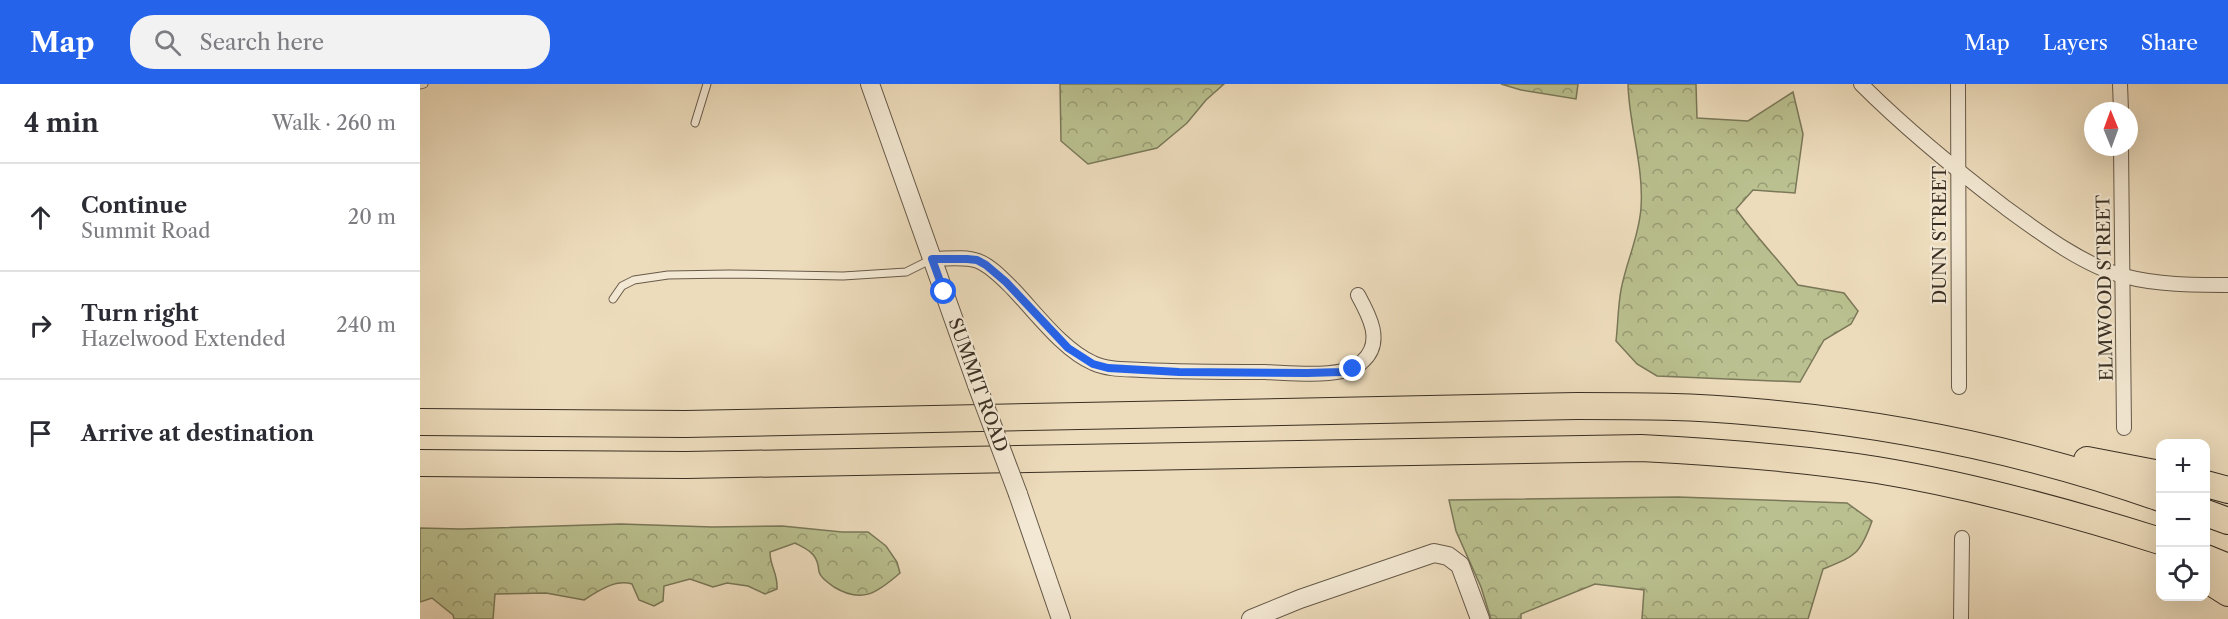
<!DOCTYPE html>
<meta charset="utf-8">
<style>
:root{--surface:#fff;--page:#f2f2f3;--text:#2b2b33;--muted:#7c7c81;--line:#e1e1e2;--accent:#2563eb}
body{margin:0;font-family:"Libre Caslon Text",serif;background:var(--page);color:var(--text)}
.controls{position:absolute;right:18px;bottom:18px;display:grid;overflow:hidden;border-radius:12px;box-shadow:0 6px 24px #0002}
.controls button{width:54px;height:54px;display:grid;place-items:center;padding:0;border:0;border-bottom:2px solid var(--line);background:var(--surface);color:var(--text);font:30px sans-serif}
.compass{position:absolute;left:1664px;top:18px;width:54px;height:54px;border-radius:50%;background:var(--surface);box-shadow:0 6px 24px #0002;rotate:359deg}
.stop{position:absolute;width:18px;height:18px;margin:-14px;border:4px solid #2563eb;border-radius:50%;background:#fff}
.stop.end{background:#2563eb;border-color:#fff;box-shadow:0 2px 6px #0008}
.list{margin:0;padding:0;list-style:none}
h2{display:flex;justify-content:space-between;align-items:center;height:78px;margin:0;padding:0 24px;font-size:26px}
h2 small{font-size:20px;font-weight:400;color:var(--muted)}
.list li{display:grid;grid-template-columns:39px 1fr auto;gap:18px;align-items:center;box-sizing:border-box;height:108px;padding:0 24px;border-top:2px solid var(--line)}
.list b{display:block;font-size:22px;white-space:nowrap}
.list p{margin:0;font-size:20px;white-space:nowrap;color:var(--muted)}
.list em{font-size:20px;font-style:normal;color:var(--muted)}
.icon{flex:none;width:33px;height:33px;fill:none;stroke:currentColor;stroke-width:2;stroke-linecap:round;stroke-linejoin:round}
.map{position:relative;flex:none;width:1808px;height:535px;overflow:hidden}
header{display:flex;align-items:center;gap:36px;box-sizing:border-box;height:84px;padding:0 30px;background:var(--accent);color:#fff}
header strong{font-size:28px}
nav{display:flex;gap:33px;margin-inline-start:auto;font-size:21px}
.search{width:420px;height:54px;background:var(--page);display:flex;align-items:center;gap:15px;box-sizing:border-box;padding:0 21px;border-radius:24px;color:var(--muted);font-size:22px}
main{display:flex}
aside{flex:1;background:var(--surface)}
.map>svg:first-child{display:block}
</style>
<header>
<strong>Map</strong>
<div class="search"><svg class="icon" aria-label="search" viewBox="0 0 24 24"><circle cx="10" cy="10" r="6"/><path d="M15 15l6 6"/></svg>Search here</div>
<nav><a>Map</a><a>Layers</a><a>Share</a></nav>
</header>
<main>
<aside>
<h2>4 min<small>Walk · 260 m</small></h2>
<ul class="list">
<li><svg class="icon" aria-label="ahead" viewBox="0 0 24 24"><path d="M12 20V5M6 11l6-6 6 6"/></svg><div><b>Continue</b><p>Summit Road</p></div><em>20 m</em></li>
<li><svg class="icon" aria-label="right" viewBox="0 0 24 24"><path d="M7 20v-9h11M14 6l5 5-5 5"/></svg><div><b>Turn right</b><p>Hazelwood Extended</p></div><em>240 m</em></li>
<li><svg class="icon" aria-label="arrive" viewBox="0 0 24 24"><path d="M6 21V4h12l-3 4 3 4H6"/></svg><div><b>Arrive at destination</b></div></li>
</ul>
</aside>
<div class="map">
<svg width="1808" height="535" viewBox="0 0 1808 535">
<defs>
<pattern id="forest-crowns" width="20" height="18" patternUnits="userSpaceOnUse" patternTransform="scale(1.5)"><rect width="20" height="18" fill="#bac08f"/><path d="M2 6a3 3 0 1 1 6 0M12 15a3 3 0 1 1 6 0" fill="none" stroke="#989c74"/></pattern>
</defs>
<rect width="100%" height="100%" fill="#eddcbc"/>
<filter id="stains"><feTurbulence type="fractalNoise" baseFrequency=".00333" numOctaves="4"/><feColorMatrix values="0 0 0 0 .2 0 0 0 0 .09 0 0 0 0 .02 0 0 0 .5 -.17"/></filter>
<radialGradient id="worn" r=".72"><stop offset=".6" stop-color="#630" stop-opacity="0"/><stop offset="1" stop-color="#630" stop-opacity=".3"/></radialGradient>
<g fill="url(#forest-crowns)" stroke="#7a7859" stroke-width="1.5">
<polygon points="640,0 804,0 786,16 767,39 737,64 668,80 641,57"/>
<polygon points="1081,0 1158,0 1156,15 1101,6"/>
<path d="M 1208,0 L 1276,0 L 1277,34 L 1328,37 L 1373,8 L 1383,50 L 1375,109 L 1333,106 L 1316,125 C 1335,152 1358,175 1378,201 L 1424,209 L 1438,227 L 1431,240 L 1404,256 L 1380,298 L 1237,292 L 1217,280 L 1196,257 C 1198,240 1198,222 1201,206 C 1206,178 1219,153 1221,124 C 1224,82 1209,42 1208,0 Z"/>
<path d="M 1258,413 L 1427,419 L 1452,437 C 1440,471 1435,472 1403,485 L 1388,535 L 1222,535 L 1224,506 L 1175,500 L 1101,530 L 1101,535 L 1071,535 L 1061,503 L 1036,447 L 1029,416 Z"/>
<path d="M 201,440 L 292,443 L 362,442 L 422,448 L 448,448 L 466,462 L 477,478 L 480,489 C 457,509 442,520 414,503 C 409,499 402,495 400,490 C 398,487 399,484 398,481 C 395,468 386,465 375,459 L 350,468 C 350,483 358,489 357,505 L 345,510 L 328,502 L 307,499 L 293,503 L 270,495 L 244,502 L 243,517 L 234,522 L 219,516 L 212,500 C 195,495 178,507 164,516 L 126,509 L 75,510 L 73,535 L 34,535 L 33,531 L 12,514 L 0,518 L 0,444 L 41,445 Z"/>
</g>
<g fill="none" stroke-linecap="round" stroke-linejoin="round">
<g stroke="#675a49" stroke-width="9">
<g id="service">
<polyline points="0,1 4,0"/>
<polyline points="275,39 287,0"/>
<polyline points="193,215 202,202 214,196 248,191 309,190 423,192 486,188 510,176"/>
</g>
</g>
<g stroke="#675a49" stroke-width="16">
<g id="minor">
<path d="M 1441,0 C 1486,45 1535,85 1586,124 C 1619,148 1664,182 1704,192 C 1737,201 1774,201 1808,201"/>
<polyline points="1538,0 1539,303"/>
<polyline points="1700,0 1701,27"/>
<polyline points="1701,63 1704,344"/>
<path d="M 512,175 C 527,175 544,172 558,177 C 571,182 583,195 593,205 C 616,229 643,266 673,279 C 688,286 706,285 722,286 C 763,288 804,288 845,288 C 870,289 898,292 923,287 C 930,286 938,283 943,277 C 964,258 949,231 938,211"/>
<polyline points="1541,535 1542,454"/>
</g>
</g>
<g stroke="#675a49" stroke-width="20">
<g id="tertiary">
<polyline points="450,0 557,301"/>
<polyline points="598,410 641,535"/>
<polyline points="831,535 880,515 1014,469 1028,472 1040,481 1060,535"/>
</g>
</g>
<g stroke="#3a2f23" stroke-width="28">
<g id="motorway">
<path d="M 0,338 L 265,340 L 1157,322 C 1216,322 1276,322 1335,328 C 1472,340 1610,368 1740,414"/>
<polyline points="1667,376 1740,390"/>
<path d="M 0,379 L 266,381 L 1221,364 C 1300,368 1379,374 1457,386 C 1554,402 1648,428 1740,457"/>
<polyline points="1786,400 1808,406"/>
<polyline points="1786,429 1808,437"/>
<polyline points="1786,474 1808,483"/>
<polyline points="1786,495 1808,509"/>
</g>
</g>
<use href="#service" stroke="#f3e8d3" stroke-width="7"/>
<use href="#minor" stroke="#f3e8d3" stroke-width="14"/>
<use href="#tertiary" stroke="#f3e8d3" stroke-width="18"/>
<use href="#motorway" stroke="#eddcbc" stroke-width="26"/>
<g stroke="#675a49" stroke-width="20" stroke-linecap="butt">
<polyline id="tertiary-bridge" points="557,301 598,410"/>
</g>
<use href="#tertiary-bridge" stroke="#f3e8d3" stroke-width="18"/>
</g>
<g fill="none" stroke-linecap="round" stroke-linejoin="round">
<polyline stroke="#2563eb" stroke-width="8" points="524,208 512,175 547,175 557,176 566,181 586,198 648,264 673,280 688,284 759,288 887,289 921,288 933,285"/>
</g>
<g text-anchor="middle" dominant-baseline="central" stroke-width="4.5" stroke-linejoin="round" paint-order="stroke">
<g font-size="18" fill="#3a2f23" stroke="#f3e8d3">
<text transform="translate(1520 151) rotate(-90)">DUNN STREET</text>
<text transform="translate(1685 204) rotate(-91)">ELMWOOD STREET</text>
<text transform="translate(558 301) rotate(70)">SUMMIT ROAD</text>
</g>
</g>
<rect width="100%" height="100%" filter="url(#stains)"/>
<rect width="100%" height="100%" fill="url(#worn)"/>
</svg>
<div class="controls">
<button>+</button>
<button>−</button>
<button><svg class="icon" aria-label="locate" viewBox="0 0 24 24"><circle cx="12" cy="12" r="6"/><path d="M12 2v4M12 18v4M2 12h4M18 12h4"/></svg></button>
</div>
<svg class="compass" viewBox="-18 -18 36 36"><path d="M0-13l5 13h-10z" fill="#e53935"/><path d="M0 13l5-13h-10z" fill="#7c7c81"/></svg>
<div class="stop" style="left:524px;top:208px"></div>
<div class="stop end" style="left:933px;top:285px"></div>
</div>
</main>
